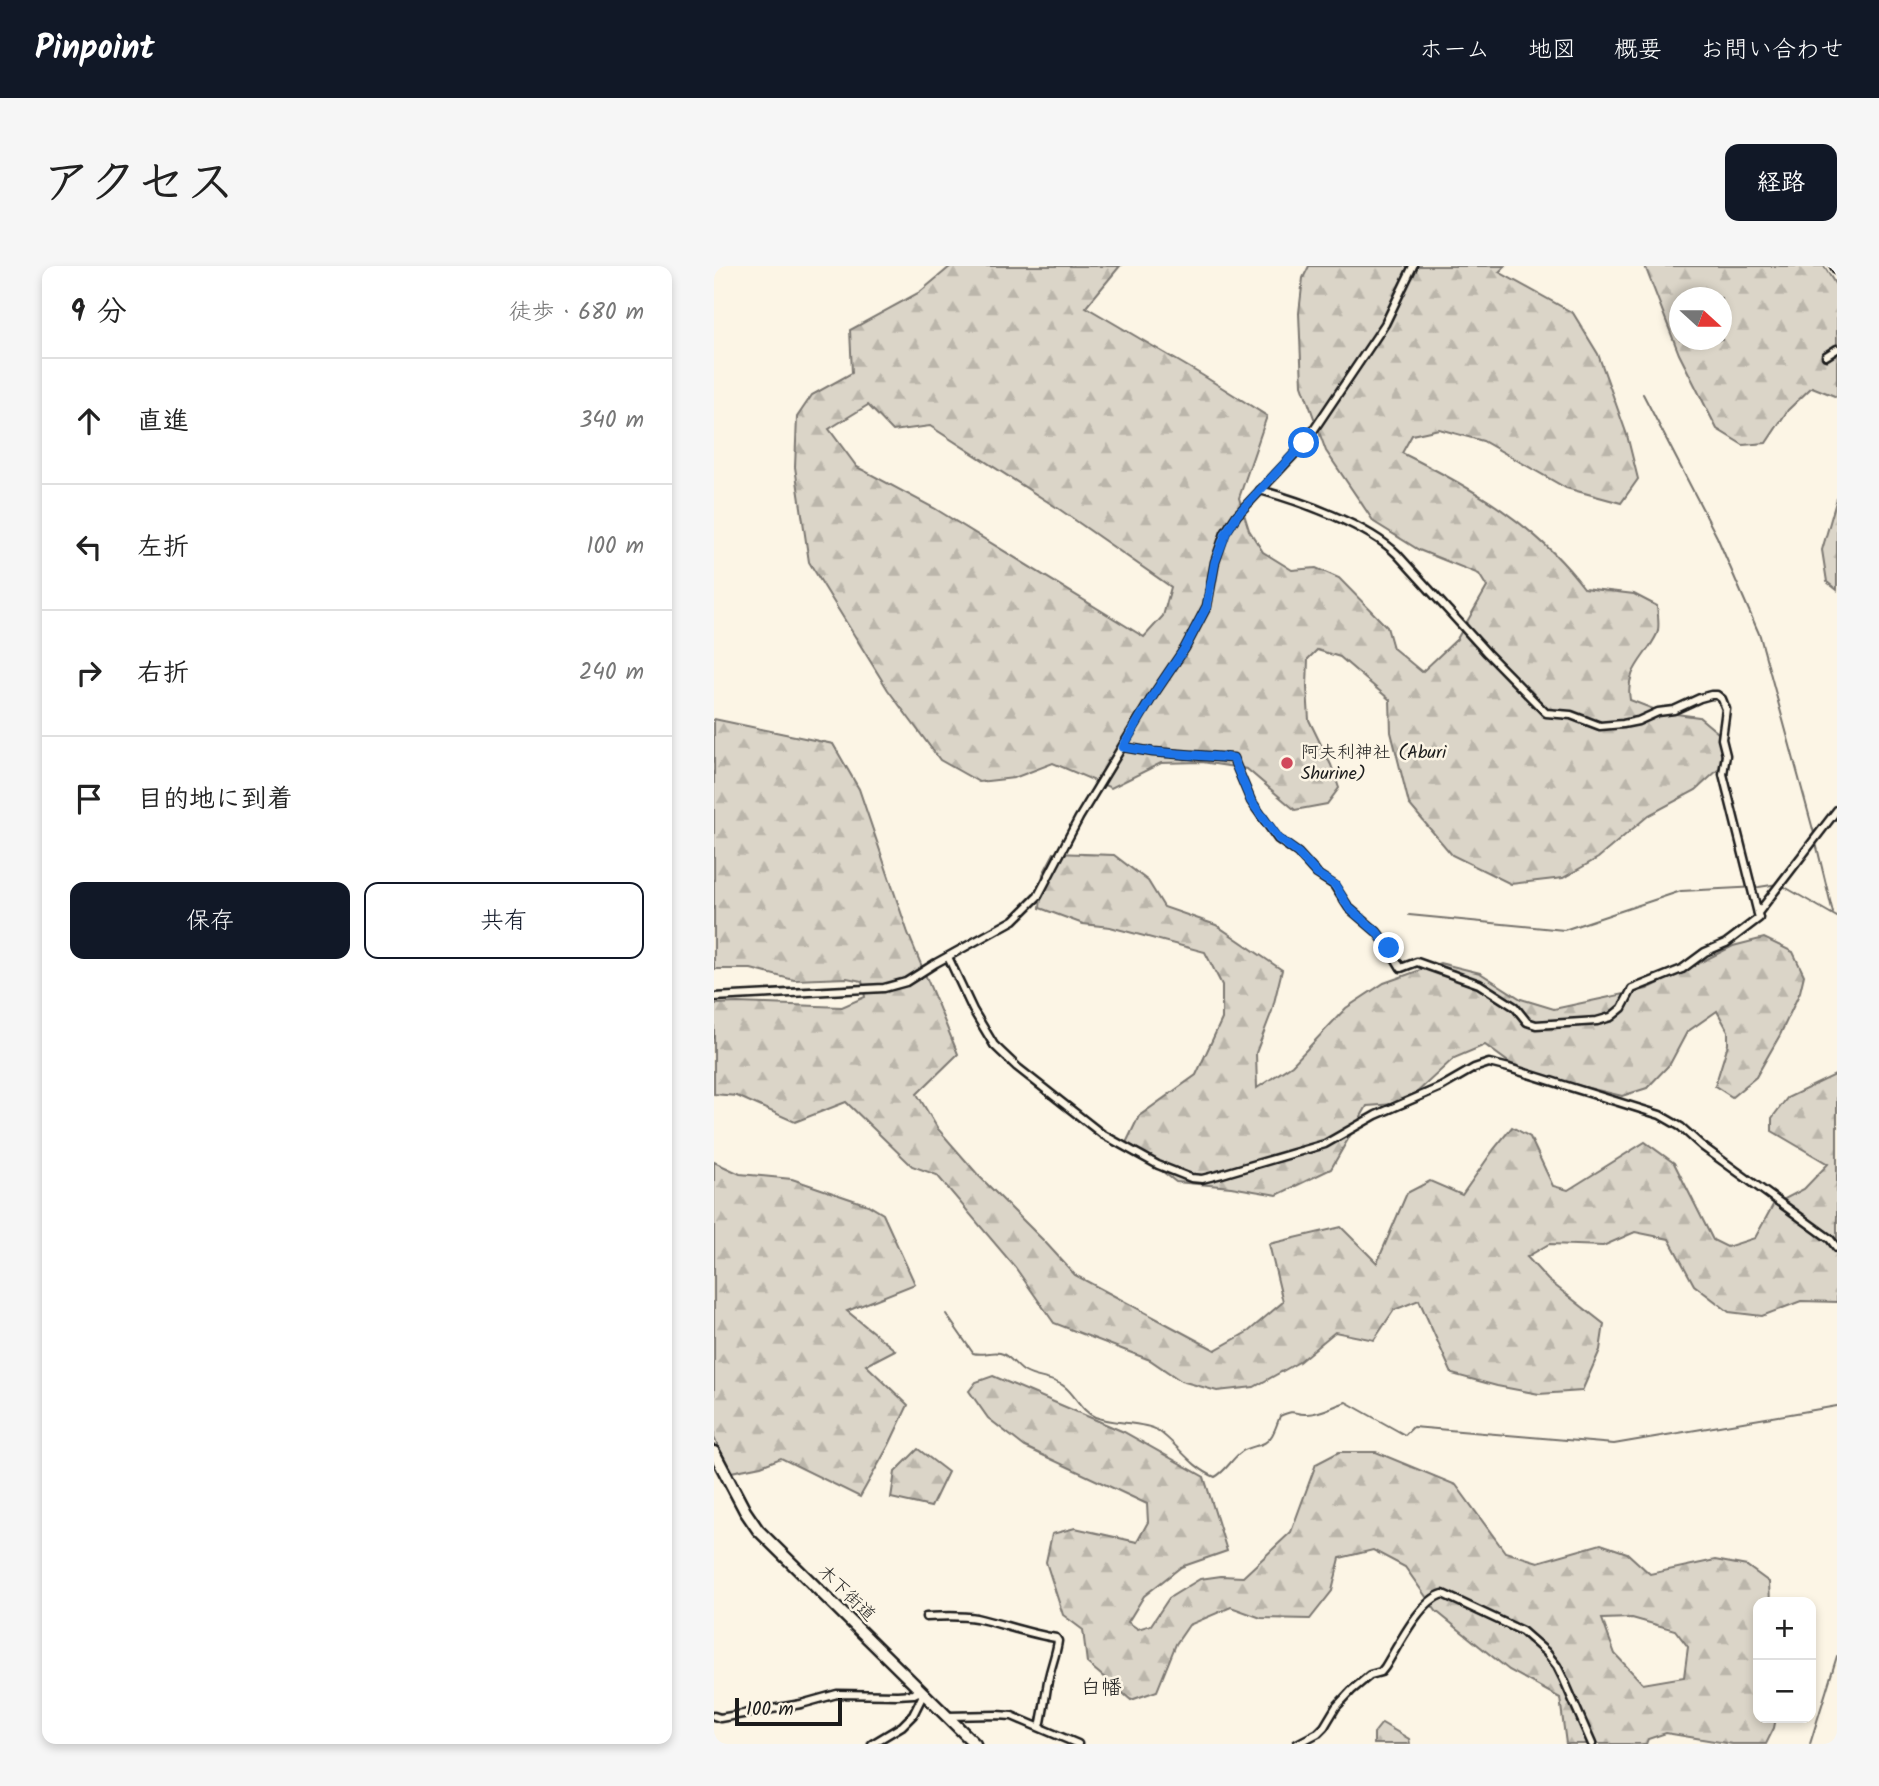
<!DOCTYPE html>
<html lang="ja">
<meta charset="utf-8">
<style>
:root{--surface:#fff;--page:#f6f6f6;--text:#222;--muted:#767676;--line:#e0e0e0;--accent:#111827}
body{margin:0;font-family:Kalam,"Klee One",sans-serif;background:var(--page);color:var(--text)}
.controls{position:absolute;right:21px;bottom:21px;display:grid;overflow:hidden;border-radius:14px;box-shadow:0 4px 10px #0003}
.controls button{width:63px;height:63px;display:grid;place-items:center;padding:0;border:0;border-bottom:2px solid var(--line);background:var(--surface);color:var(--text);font:35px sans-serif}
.compass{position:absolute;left:955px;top:21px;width:63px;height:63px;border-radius:50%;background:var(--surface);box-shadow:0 4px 10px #0003;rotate:111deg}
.scale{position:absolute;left:21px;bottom:18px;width:107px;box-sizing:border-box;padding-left:7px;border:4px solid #1c1c1c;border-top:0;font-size:19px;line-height:24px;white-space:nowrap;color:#1c1c1c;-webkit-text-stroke:5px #fcf5e5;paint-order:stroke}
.stop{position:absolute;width:21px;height:21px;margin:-16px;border:5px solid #1a73e8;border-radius:50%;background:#fff}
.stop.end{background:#1a73e8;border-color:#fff;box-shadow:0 2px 7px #0008}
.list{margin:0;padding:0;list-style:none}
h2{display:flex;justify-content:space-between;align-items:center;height:91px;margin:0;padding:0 28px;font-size:30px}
h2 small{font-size:23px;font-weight:400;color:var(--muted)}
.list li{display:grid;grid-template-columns:46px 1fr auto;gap:21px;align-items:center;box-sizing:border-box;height:126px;padding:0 28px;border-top:2px solid var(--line)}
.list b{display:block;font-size:26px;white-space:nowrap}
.list em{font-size:23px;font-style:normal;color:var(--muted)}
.actions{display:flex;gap:14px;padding:21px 28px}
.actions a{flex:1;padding:16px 0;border:2px solid var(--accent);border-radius:14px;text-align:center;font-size:24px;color:var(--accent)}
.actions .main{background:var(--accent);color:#fff}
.icon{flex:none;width:38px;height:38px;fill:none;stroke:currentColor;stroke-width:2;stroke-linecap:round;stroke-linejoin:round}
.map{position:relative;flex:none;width:1123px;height:1478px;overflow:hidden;border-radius:14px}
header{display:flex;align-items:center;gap:42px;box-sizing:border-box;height:98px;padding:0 35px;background:var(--accent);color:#fff}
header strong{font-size:33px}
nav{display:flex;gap:38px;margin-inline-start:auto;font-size:24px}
.intro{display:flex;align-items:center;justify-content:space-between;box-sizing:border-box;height:168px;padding:0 42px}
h1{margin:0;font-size:49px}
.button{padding:18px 32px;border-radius:14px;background:var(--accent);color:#fff;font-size:24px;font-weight:700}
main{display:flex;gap:42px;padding:0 42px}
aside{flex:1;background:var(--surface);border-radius:14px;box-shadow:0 4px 10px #0003}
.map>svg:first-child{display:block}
</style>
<header>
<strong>Pinpoint</strong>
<nav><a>ホーム</a><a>地図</a><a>概要</a><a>お問い合わせ</a></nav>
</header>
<div class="intro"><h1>アクセス</h1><a class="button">経路</a></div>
<main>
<aside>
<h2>9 分<small>徒歩 · 680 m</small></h2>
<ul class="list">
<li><svg class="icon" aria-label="ahead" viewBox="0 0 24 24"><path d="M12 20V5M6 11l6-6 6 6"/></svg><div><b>直進</b></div><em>340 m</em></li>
<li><svg class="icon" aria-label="left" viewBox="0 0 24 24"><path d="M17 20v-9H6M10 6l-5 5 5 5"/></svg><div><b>左折</b></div><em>100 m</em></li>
<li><svg class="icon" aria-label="right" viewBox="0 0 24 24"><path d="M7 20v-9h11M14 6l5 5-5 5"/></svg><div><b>右折</b></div><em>240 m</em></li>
<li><svg class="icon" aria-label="arrive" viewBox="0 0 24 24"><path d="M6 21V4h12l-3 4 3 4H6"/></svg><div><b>目的地に到着</b></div></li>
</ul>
<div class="actions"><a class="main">保存</a><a>共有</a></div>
</aside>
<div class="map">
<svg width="1123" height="1478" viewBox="0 0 1123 1478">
<defs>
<pattern id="forest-firs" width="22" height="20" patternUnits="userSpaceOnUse" patternTransform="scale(1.75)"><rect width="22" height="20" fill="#dbd5c8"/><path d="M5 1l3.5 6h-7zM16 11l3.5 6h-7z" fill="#bbb6ab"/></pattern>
</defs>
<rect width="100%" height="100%" fill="#fcf5e5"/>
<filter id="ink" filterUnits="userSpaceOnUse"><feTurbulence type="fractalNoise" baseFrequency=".0143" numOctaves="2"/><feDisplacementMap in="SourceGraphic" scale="14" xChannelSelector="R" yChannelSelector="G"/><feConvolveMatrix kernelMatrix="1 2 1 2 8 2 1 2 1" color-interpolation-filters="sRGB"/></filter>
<g filter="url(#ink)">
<g fill="url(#forest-firs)" stroke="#7c7872" stroke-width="2" fill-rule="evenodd">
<path d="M 237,0 L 406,0 L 372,41 L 488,109 L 553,150 L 525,232 L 535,264 L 549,286 L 578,304 L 602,302 L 625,312 L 673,361 L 679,382 L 708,406 L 743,373 L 773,321 L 765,308 L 705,284 L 660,256 L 612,185 L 588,119 L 585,47 L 589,12 L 595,0 L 693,0 L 702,2 L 703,0 L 791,0 L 785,6 L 859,47 L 884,88 L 913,169 L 924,213 L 907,237 L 852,222 L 769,175 L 725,163 L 698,169 L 688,187 C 757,221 823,259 870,322 L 920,328 L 943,340 C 944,349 946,361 943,368 C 931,393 911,403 916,434 L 947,446 L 985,451 L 1010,472 L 1005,503 L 982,524 L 935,549 L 884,592 L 849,612 L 797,618 L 738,589 L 695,538 L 677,466 L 676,434 L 626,391 L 603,384 L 594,393 L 593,421 L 595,454 L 617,499 L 625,522 L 613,538 L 581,544 L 533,503 L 488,496 L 447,497 L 397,522 L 339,497 L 300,512 L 265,516 L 226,494 L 174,424 L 95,296 L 81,201 L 83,151 L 98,129 L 138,107 L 136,64 L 206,26 ZM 154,139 L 179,165 L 216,160 L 345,243 L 457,321 L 449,350 L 430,371 L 220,242 L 143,201 L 115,163 Z"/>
<path d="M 931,0 L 1110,0 L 1123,21 L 1123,131 L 1098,121 L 1074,144 L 1052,177 L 1029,179 L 1003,163 L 965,88 ZM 966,32 L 1008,32 L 1008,74 L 966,74 Z"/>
<polygon points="1123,232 1123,324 1113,316 1108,284"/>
<polygon points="0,453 119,478 145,523 194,667 244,788 203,828 224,863 265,910 331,976 361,1009 501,1084 535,1065 569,1036 555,978 627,961 663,997 693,927 716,915 748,929 780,883 798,861 816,871 839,920 854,924 931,876 960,897 999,974 1013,981 1041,972 1059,939 1090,923 1114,898 1058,865 1058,852 1073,832 1123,808 1123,1036 1087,1035 1048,1050 1015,1046 980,1019 955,973 921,966 889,980 835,978 813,991 834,1014 890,1058 886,1084 868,1125 825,1128 783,1120 738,1108 705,1034 680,1044 660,1074 621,1066 585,1096 540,1121 503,1125 467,1115 436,1094 340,1057 301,1001 223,909 198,900 132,836 81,856 23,830 0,828 0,738 24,737 128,741 151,731 148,715 133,712 80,714 37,703 0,703"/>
<polygon points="340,587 400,589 434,615 450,641 502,659 568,704 558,745 542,787 543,822 578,799 632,742 670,717 726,697 766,707 807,733 840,743 933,723 1019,680 1050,672 1079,686 1090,709 1086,726 1066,769 1042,811 1018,831 1001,820 1014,778 1014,765 1003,745 973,766 956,798 933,822 908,830 808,806 771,779 740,792 699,830 682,838 653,840 617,903 563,929 517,921 462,916 412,877 425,850 482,809 508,753 508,719 491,686 396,661 369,658 326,642 329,608"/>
<polygon points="0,896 26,908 78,913 154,939 169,948 201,1018 133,1045 181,1084 152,1099 194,1139 175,1179 146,1231 67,1192 47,1200 17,1206 0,1172"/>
<path d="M 279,1110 L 410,1166 L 490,1211 L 513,1285 L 467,1301 L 430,1330 L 414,1356 L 424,1363 L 437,1359 L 455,1332 L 486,1313 L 507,1310 L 529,1311 L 577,1266 L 602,1198 L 625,1186 L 662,1186 L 742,1219 L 791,1286 L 824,1296 L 887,1278 L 913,1287 L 936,1308 L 1001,1294 L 1033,1300 L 1055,1316 L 1056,1336 L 1044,1336 L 1044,1452 L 1062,1452 L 1060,1462 L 1052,1478 L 1018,1478 L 952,1467 L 934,1473 L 932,1478 L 852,1478 L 846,1432 L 795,1404 L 722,1345 L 691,1301 L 659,1284 L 626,1292 L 618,1325 L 596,1353 L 547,1352 L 517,1341 L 475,1359 L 462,1378 L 443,1425 L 417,1434 L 373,1397 L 369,1364 L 349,1349 L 332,1296 L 338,1268 L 361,1262 L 423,1276 L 434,1256 L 433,1238 L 311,1181 L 274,1152 L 255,1125 L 262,1116 ZM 918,1352 L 961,1364 L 974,1381 L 970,1411 L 929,1418 L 901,1388 L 888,1353 Z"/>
<polygon points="204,1183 234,1206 217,1241 177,1232 181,1206"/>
<polygon points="668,1457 695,1473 696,1478 660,1478 660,1467"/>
</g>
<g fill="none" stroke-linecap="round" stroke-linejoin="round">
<g stroke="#75726c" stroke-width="2">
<polyline points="929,128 1003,271 1046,370 1101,571"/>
<polyline points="1102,577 1119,647"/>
<polyline points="1069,620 1123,651"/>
<polyline points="695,649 850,664 967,625 1045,621 1064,618"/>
<path d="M 232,1048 L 259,1087 C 268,1090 277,1085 286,1087 C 296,1089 302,1101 311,1106 C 323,1113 341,1112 351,1121 C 362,1130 367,1145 381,1151 C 398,1158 430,1156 443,1164 C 464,1178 475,1200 501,1211 C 512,1205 517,1194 526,1187 C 533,1181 541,1181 548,1178 C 559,1174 562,1160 566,1150 C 583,1142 579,1149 593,1148 C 606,1148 620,1140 632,1136 L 691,1169 L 699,1161 L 900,1178 L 1123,1140"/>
<polyline points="1096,1478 1123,1390"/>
</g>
<g stroke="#1c1c1c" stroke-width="11">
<g id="street">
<polyline points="1120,0 1123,5"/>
<polyline points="1112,90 1123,83"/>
<path d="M 409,481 L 439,486 L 519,492 L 537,535 L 564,573 L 584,587 L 603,608 L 620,619 L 635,642 L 663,666 L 675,682 L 687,702 L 703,696 L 765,718 L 801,741 L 813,756 L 822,759 L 883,755 L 897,751 L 908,742 L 918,723 L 968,703 L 991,686 L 1012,677 L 1045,652 L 1009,508 L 1012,489 L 1008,473 L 1012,443 L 1008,433 L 1003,429 L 997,429 L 986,432 L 960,444 L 944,446 L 924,455 L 909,458 L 886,460 L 857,449 L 832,447 L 773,387 L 683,288 C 654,259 586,235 546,224"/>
<polyline points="1044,647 1123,544"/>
<polyline points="234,691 259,744 280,779 303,801 388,868 444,899 477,912 488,913 508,908 611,878 662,849 727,821 760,802 775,797 795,802 946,849 967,861 988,880 1116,973 1123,982"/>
<polyline points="0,731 170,722 192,716 222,697 300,654 324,630 365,552 440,428 471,382 493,340 501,296 511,267 523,249 591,177 671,58 699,0"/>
<path d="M 212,1351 C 229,1350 246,1349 262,1352 C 289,1358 315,1368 342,1372 L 344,1375 C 342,1390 335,1405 333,1421 C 331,1434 329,1448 326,1461"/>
<polyline points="0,1450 6,1452 87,1438 123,1428 183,1429 200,1428 208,1424"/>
<polyline points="233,1450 283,1449 298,1450 364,1478"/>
<polyline points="158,1478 188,1460 199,1449 210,1427"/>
<path d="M 583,1478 L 604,1467 L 610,1461 L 622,1441 L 638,1424 L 656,1409 L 667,1406 L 671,1401 C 683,1382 706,1334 729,1328 L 808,1365 L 832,1386 L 843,1400 L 850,1414 L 878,1478"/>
</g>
</g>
<g stroke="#1c1c1c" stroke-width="15">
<polyline id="primary" points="0,1186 31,1245 44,1264 261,1478"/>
</g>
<use href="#street" stroke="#fcf5e5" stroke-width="6"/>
<use href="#primary" stroke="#fcf5e5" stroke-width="10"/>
</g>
</g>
<g fill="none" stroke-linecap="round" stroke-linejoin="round" filter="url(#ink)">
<polyline stroke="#1a73e8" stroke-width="9" points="590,177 523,249 512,267 501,296 493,340 471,382 440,428 409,481 439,486 519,492 537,535 565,573 584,587 603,608 621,619 635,642 663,666 675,682"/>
</g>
<circle fill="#d1495b" stroke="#fcf5e5" stroke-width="2.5" cx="573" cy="497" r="7"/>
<g text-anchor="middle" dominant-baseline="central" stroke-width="5" stroke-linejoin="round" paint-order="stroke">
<g font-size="18" fill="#1c1c1c" stroke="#fcf5e5" text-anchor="start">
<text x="587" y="487">阿夫利神社 (Aburi<tspan x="587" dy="21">Shurine)</tspan></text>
</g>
<g font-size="18" fill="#1c1c1c" stroke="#fcf5e5">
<text transform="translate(132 1328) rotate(44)">木下街道</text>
</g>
<g font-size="21" fill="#1c1c1c" stroke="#fcf5e5">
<text x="387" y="1422">白幡</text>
</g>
</g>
</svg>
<div class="controls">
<button>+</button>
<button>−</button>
</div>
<svg class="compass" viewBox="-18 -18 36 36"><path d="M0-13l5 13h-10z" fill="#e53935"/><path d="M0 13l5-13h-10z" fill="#767676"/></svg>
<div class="scale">100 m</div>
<div class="stop" style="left:590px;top:177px"></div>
<div class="stop end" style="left:675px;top:682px"></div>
</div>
</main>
